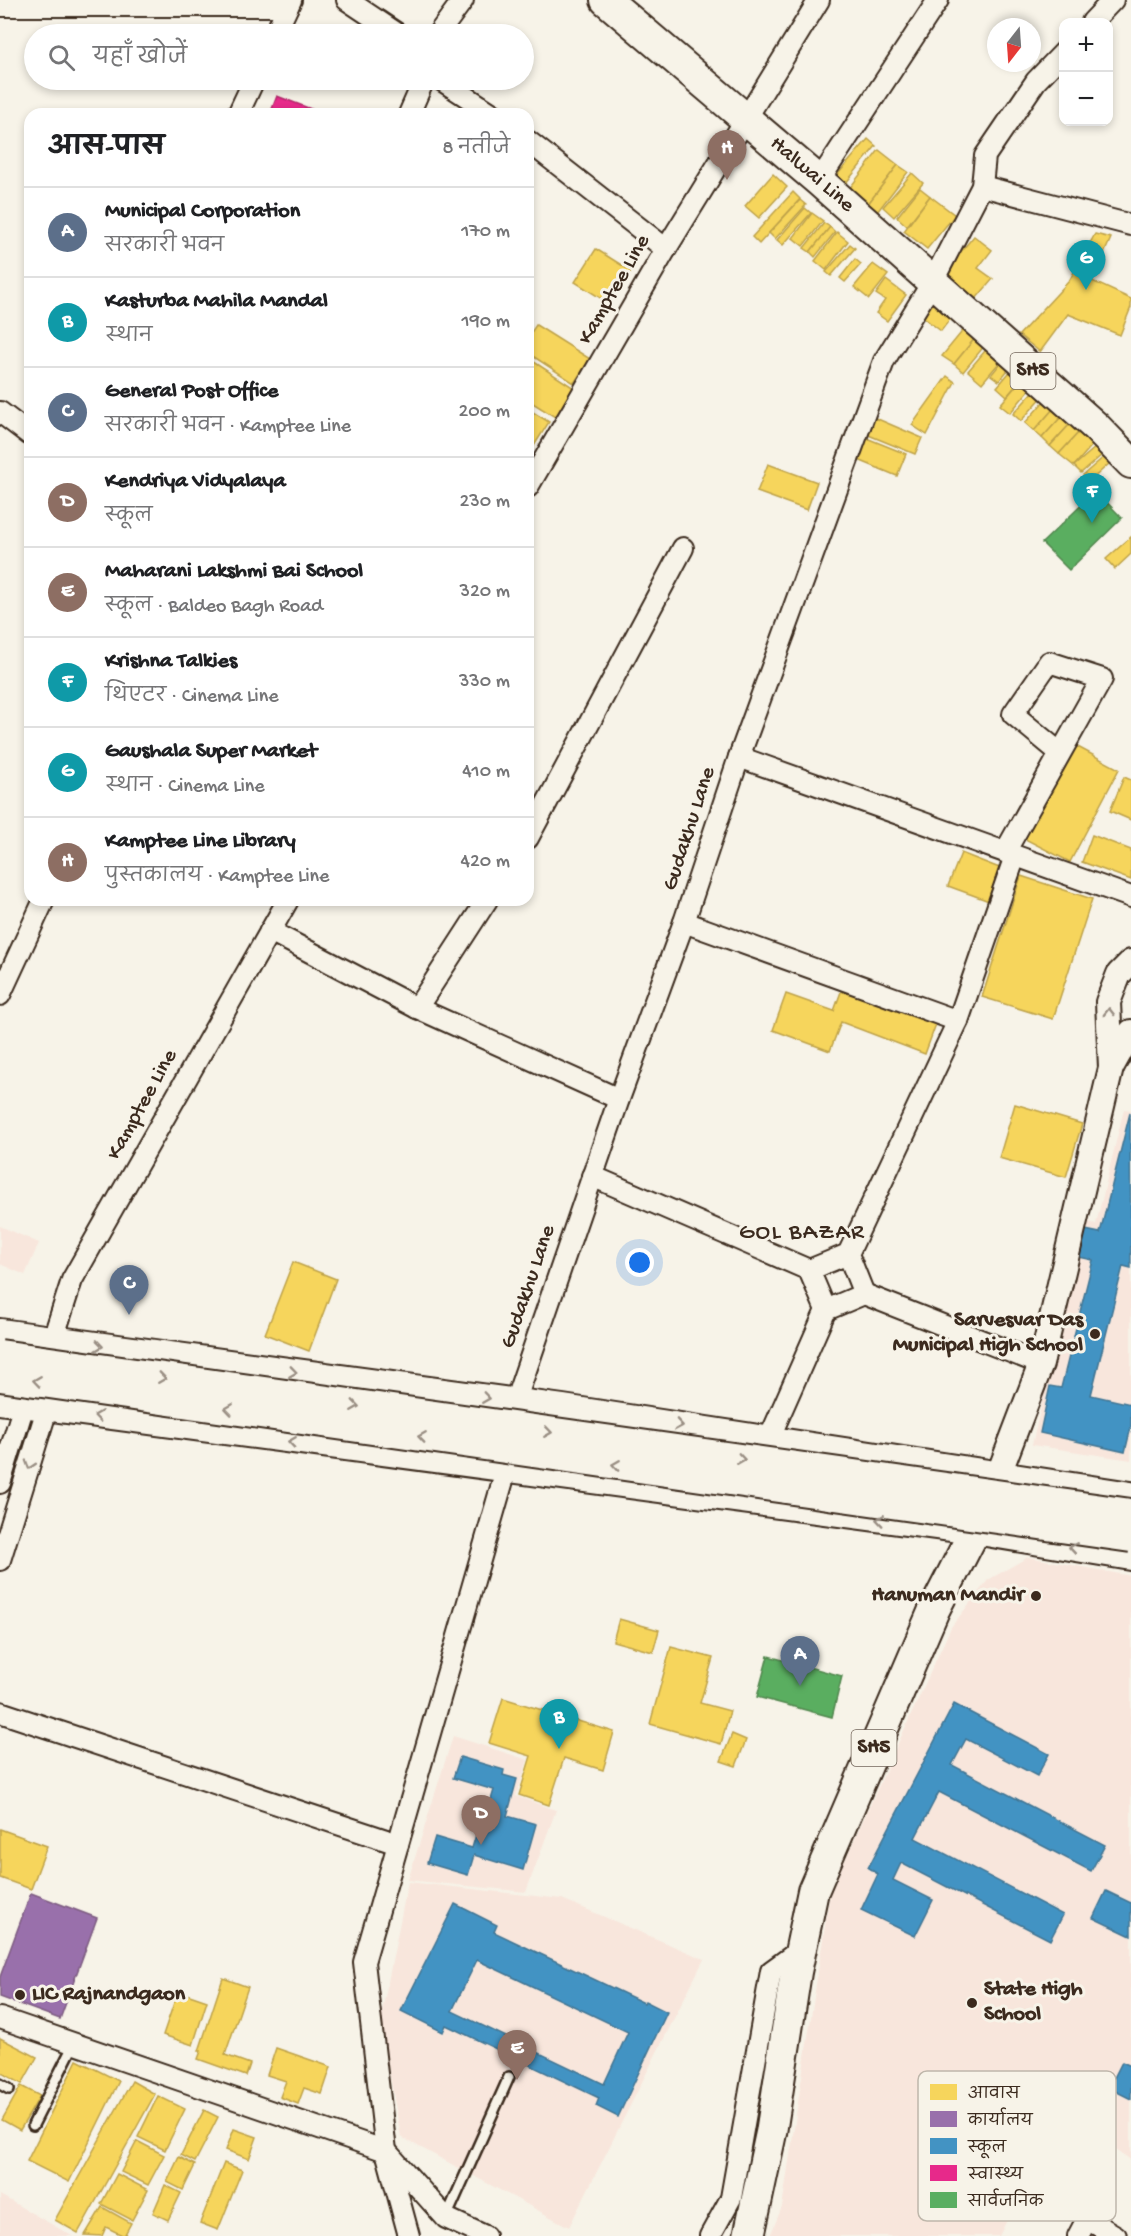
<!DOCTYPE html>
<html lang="hi">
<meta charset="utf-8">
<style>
:root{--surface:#fff;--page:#f6f6f6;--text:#202124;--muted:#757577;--line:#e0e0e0;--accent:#3b2a1e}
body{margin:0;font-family:"Gochi Hand","Playpen Sans Deva",sans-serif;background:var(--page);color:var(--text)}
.controls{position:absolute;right:18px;top:18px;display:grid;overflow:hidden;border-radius:12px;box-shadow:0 3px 9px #0003}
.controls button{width:54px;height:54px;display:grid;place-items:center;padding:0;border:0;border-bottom:2px solid var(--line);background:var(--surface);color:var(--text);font:30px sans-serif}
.compass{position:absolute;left:987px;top:18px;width:54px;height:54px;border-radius:50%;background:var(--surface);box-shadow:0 3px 9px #0003;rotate:197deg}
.you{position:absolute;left:640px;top:1263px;width:21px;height:21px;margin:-15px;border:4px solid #fff;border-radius:50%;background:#1a73e8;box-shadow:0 0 0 9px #1a73e833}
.badge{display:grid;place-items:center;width:39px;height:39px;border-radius:50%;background:var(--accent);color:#fff;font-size:20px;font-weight:700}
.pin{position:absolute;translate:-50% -50px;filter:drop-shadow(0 2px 3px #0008)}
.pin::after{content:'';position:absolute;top:32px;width:21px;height:18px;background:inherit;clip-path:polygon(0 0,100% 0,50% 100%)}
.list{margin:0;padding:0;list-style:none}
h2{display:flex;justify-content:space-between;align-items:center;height:78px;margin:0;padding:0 24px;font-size:26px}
h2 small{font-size:20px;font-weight:400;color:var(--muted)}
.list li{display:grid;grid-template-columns:39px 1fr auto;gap:18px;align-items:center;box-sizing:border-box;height:90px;padding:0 24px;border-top:2px solid var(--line)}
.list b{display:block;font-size:22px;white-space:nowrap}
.list p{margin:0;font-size:20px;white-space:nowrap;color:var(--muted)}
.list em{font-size:20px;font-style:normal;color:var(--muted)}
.icon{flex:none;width:33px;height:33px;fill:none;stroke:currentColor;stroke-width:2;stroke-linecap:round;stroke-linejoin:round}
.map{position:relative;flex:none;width:1131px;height:2236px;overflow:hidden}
.search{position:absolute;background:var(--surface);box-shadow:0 3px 9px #0003;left:24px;top:24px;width:510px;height:66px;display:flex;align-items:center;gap:15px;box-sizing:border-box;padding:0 21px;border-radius:33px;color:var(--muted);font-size:22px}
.panel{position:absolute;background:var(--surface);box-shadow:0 3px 9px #0003;left:24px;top:108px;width:510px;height:798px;border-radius:18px}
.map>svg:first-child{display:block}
</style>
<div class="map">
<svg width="1131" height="2236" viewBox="0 0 1131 2236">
<rect width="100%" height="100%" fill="#f7f3e8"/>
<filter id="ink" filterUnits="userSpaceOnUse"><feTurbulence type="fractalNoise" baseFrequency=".0167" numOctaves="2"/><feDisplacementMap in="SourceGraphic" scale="12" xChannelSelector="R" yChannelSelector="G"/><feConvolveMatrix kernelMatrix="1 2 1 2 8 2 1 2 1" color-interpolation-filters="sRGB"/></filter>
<g filter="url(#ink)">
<g fill="#f8e6dc">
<polygon points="1124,1109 1131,1110 1131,1460 1032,1445 1085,1221 1096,1224"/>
<polygon points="0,1226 39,1243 25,1275 0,1264"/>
<polygon points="1028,1557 1131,1576 1131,2160 1061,2113 999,2236 770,2236 782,2207 830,1893 951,1627 988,1580"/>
<polygon points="453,1736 528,1760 516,1796 556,1810 526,1892 408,1880"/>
<polygon points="408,1882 562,1899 704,1959 569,2227 401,2137 380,2022"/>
<polygon points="0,2195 72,2236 0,2236"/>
</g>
<g fill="#f6d55c" stroke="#bea249" stroke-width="1.5">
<polygon points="868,139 876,146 841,189 832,181"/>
<polygon points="879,150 898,165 864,209 845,194"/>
<polygon points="898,165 908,172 874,216 864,209"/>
<polygon points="912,173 923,183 894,217 883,207"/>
<polygon points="773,174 787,187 759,218 745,206"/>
<polygon points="920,188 930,196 907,226 897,217"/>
<polygon points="793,192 800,199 759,244 752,237"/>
<polygon points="930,196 955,215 927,249 904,231"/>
<polygon points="800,200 806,205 775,239 769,233"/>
<polygon points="805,208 811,213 783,245 777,240"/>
<polygon points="812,213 823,221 803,246 793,238"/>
<polygon points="824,223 830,227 810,252 804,248"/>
<polygon points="830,227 835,232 815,257 810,252"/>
<polygon points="837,232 848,241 826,270 815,261"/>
<polygon points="1095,234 1111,238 1092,281 1131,299 1131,307 1120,335 1068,314 1040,352 1019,335 1069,281"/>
<polygon points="974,236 992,250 978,268 993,279 975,300 942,274"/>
<polygon points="850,244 855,248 831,276 826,272"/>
<polygon points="596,249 631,271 610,304 575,282"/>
<polygon points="855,259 861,264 845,282 840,278"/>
<polygon points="873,264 888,275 869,299 854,287"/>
<polygon points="886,280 906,295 887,321 876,313 885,300 876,294"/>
<polygon points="932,298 954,314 941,331 920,315"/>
<polygon points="536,325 590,359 574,383 528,353 528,337"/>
<polygon points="965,328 976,337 954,364 942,356"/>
<polygon points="976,337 986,344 963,372 954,364"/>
<polygon points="990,345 1004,357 982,383 968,371"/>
<polygon points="528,358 574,388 555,417 528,400"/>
<polygon points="1004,359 1012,365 999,381 991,375"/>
<polygon points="1015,366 1025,375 1007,396 997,387"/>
<polygon points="1025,375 1035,383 1010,413 1000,405"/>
<polygon points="947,376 955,382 927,435 912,425"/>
<polygon points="1035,390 1043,396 1021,421 1013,414"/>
<polygon points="1045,400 1054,408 1034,431 1025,423"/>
<polygon points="1054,408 1062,416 1042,438 1034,431"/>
<polygon points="528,409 549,422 532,449 528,447"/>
<polygon points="1062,416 1071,423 1050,446 1042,438"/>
<polygon points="873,417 922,438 915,454 866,434"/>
<polygon points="1071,423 1080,431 1059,454 1050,446"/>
<polygon points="1080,431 1094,443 1074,466 1059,454"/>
<polygon points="864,437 906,454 897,476 856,459"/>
<polygon points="1096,447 1103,454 1081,473 1074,466"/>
<polygon points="1105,456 1111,462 1089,482 1083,475"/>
<polygon points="768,464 817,482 807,510 757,492"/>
<polygon points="1131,537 1131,554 1115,569 1106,559"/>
<polygon points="1074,745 1119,769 1070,862 1025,839"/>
<polygon points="1124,777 1131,780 1131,820 1110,811"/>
<polygon points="1092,835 1131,850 1131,880 1082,862"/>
<polygon points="961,853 1002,869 989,901 948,886"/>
<polygon points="1021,876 1092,899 1053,1019 982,997"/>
<polygon points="842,989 936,1024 925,1054 841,1022 830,1051 773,1030 786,994 834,1011"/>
<polygon points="1015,1104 1082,1124 1066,1177 999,1158"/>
<polygon points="293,1262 336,1279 309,1351 265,1334"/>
<polygon points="619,1619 659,1630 653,1652 613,1641"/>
<polygon points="671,1647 713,1658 700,1703 730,1711 721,1744 650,1724"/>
<polygon points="503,1698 614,1732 603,1770 564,1758 549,1805 519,1795 531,1756 489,1743"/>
<polygon points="732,1734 746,1740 736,1766 721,1761"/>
<polygon points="0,1829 47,1846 31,1889 0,1878"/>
<polygon points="223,1978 248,1987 225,2055 250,2064 246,2076 198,2059 201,2051 199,2051"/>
<polygon points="178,1991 207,2001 193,2045 163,2035"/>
<polygon points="0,2038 37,2057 22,2084 0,2072"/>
<polygon points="276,2048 331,2067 322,2094 304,2088 298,2104 280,2097 286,2081 267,2075"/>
<polygon points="77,2060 119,2081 69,2182 27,2161"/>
<polygon points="132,2081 155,2094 78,2233 55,2220"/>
<polygon points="21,2086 40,2096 20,2130 2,2120"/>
<polygon points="158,2096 185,2109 165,2150 138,2137"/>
<polygon points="204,2110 218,2117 195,2162 181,2155"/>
<polygon points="234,2129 257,2137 249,2159 226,2150"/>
<polygon points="137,2141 164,2155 148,2185 121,2172"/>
<polygon points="179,2157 195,2165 183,2190 167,2182"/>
<polygon points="224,2163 242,2170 218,2230 200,2223"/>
<polygon points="117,2174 148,2190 132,2220 101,2204"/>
<polygon points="165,2185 181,2193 168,2220 153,2213"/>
<polygon points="102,2207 131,2223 124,2236 106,2227 102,2236 85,2235"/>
</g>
<polygon fill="#9970ab" stroke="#7d5b81" stroke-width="1.5" points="31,1893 97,1918 60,2019 0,1997 0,1977"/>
<g fill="#4393c3" stroke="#417492" stroke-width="1.5" fill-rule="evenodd">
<polygon points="1130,1113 1131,1268 1123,1266 1091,1395 1131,1404 1131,1427 1125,1452 1040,1433 1050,1386 1061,1388 1093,1260 1079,1257 1085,1230 1100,1233"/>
<polygon points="954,1704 1049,1754 1037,1776 966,1739 952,1765 1105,1845 1091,1871 939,1792 915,1838 1063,1915 1050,1940 901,1863 893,1880 933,1900 915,1936 861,1910 878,1874 868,1868"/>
<polygon points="460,1757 504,1770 503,1775 517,1779 507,1816 536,1824 523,1870 474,1855 468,1875 427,1863 435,1837 472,1848 484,1809 488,1810 494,1790 453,1778"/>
<polygon points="1106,1891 1131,1903 1131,1936 1093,1918"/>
<path d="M 455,1904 L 497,1925 L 494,1932 L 644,2003 L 645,2001 L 667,2012 L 618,2117 L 596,2106 L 599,2098 L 446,2025 L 443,2032 L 401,2011 ZM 477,1960 L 628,2032 L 604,2084 L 452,2011 Z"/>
<polygon points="1122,2062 1131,2066 1131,2099 1109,2088"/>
</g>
<polygon fill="#e7298a" stroke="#b3296a" stroke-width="1.5" points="277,96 324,114 270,114"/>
<g fill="#5aae61" stroke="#51864d" stroke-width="1.5">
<polygon points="1096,491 1122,518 1069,570 1042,543"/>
<polygon points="768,1656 842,1676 832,1717 757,1697"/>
</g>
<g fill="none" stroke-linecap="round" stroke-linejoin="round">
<g stroke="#3b2a1e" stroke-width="14">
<g id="service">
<polyline points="0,2084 9,2089"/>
<polyline points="33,2125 74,2044"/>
<polyline points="446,2218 509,2077"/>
</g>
</g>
<g stroke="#3b2a1e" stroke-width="24">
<g id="minor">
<polyline points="347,0 398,34"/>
<polyline points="0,6 288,6"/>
<polyline points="1092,22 1113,0"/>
<polyline points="275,34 291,0"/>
<polyline points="438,34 463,0"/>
<polyline points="441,80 493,114"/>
<polyline points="238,114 254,80"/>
<polyline points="409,114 424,80"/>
<polyline points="528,141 666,249"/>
<polyline points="819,181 938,0"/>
<polyline points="982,186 1131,225"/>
<polyline points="0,412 30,435"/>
<polyline points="528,487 666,249 819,0"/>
<polyline points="739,757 1131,897"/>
<polyline points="528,838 683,548"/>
<polyline points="1005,852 1102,679 1049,662 1013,714 1060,753"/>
<polyline points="684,922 958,1021 1015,856"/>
<polyline points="270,931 417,1008 619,1099"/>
<polyline points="0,995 44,900"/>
<polyline points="417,1008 487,900"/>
<polyline points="592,1176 809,1270"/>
<polyline points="848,1254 864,1294 826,1310 809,1270 848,1254 958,1021"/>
<polyline points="864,1294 1041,1364"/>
<polyline points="53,1339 72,1280 288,900"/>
<polyline points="515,1402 619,1099 684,922 739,757 884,361 933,281 982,186 985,156 1036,81 1064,52"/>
<polyline points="769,1439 826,1310"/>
<polyline points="0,1483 24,1405"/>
<polyline points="0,1560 47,1409"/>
<polyline points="0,1712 398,1844"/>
<polyline points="0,2018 386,2151 446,2218 485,2236"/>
<polyline points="409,2236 386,2151 364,1962 506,1470"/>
<polyline points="710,2236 731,2198 771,1971 800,1950"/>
<polyline points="1078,2236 1087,2219 1116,2236"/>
</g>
</g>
<g stroke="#3b2a1e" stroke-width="28">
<g id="tertiary">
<polyline points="1111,1068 1131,1032"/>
<polyline points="0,1331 563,1407 1131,1494"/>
<polyline points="0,1402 974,1532 1131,1558"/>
<polyline points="993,1489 1041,1364 1111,1068 1108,1002 1119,974 1131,962"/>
</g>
</g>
<g stroke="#3b2a1e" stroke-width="34">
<g id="primary">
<path id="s1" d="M 606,0 L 819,181 L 1096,427 L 1131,463"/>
<polyline points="749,2236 771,2133 796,1972 813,1891 934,1610 974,1532"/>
</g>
</g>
<use href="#service" stroke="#f7f3e8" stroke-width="9"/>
<use href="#minor" stroke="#f7f3e8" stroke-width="20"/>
<use href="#tertiary" stroke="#f7f3e8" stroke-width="24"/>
<use href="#primary" stroke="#f7f3e8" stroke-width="30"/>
<g stroke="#3b2a1e" stroke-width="34" stroke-linecap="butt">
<g id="primary-bridge">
<polyline points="0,1355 1131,1514"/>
<polyline points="0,1376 1131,1537"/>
</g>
</g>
<use href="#primary-bridge" stroke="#f7f3e8" stroke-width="30"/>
</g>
<defs><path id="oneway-chevron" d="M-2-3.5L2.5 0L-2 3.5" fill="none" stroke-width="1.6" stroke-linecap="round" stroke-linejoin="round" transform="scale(1.5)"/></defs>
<g stroke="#998e83">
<use href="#oneway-chevron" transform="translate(1109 1012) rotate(-90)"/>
<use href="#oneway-chevron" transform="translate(99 1346) rotate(8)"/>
<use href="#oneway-chevron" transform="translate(293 1372) rotate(8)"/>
<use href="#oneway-chevron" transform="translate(162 1378) rotate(8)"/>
<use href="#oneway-chevron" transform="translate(37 1381) rotate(-172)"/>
<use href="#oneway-chevron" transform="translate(486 1398) rotate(8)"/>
<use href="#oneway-chevron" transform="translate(355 1406) rotate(8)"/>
<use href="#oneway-chevron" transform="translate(229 1409) rotate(-172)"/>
<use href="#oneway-chevron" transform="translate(98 1416) rotate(-172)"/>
<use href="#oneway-chevron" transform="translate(679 1425) rotate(9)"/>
<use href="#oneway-chevron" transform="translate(548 1432) rotate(8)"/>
<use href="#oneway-chevron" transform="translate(422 1437) rotate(-172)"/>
<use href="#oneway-chevron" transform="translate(292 1442) rotate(-172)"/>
<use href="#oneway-chevron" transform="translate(741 1459) rotate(8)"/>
<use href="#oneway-chevron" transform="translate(30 1465) rotate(107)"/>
<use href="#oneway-chevron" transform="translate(616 1465) rotate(-172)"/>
<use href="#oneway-chevron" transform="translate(880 1520) rotate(-172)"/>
<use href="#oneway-chevron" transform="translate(1073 1548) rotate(-171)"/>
</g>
</g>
<g fill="#3b2a1e" stroke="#f7f3e8" stroke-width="2">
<circle cx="1095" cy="1334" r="6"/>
<circle cx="1036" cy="1596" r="6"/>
<circle cx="20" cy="1995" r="6"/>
<circle cx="972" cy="2003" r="6"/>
</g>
<g text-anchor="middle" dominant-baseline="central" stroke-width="6" stroke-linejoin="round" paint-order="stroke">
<g fill="#f7f3e8" stroke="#73665b" stroke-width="1.5">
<rect x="1010.5" y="353" width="45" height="36" rx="4.5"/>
<rect x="851.5" y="1730" width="45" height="36" rx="4.5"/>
</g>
<g font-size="21" font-weight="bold" fill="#3b2a1e">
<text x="1033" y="371">SH5</text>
<text x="874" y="1748">SH5</text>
</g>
<g font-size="22" fill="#3b2a1e" stroke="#f7f3e8">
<text stroke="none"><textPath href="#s1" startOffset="270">Halwai Line</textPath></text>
<text transform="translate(615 290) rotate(-60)">Kamptee Line</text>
<text transform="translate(690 829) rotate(-72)">Gudakhu Lane</text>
<text transform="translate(143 1105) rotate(-61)">Kamptee Line</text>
<text transform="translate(529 1287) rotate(-71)">Gudakhu Lane</text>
</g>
<g font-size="22" font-weight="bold" fill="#3b2a1e" stroke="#f7f3e8" text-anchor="end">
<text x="1083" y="1321">Sarvesvar Das<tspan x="1083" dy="25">Municipal High School</tspan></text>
<text x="1024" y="1596">Hanuman Mandir</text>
<text x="984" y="1990" text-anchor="start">State High<tspan x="984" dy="25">School</tspan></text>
<text x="32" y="1995" text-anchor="start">LIC Rajnandgaon</text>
</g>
<g font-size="24" letter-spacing="1.5" fill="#3b2a1e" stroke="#f7f3e8">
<text x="802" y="1233">GOL BAZAR</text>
</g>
</g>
<rect x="918" y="2071" width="198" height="150" rx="9" fill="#f7f3e8" stroke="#bfb7ab" stroke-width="1.5"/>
<rect x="930" y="2084" width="27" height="16" fill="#f6d55c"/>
<rect x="930" y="2111" width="27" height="16" fill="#9970ab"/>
<rect x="930" y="2138" width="27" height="16" fill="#4393c3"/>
<rect x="930" y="2165" width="27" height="16" fill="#e7298a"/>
<rect x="930" y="2192" width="27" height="16" fill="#5aae61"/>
<g font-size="16" fill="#3b2a1e">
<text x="968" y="2098">आवास</text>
<text x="968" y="2125">कार्यालय</text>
<text x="968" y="2152">स्कूल</text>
<text x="968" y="2179">स्वास्थ्य</text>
<text x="968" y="2206">सार्वजनिक</text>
</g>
</svg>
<div class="controls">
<button>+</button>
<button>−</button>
</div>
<svg class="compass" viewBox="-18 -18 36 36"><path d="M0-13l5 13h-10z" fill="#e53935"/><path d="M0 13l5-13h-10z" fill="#757577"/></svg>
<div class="you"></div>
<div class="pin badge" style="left:800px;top:1686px;background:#5c6f8a">A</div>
<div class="pin badge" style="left:559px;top:1749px;background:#0f9aa8">B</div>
<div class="pin badge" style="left:129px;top:1315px;background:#5c6f8a">C</div>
<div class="pin badge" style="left:481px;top:1845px;background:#8d6e63">D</div>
<div class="pin badge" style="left:517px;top:2080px;background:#8d6e63">E</div>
<div class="pin badge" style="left:1092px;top:523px;background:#0f9aa8">F</div>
<div class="pin badge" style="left:1086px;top:290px;background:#0f9aa8">G</div>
<div class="pin badge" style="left:727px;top:180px;background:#8d6e63">H</div>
<div class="search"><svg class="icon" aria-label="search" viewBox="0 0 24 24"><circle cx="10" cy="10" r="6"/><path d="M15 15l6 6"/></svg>यहाँ खोजें</div>
<section class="panel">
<h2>आस-पास<small>8 नतीजे</small></h2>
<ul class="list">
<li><span class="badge" style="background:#5c6f8a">A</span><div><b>Municipal Corporation</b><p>सरकारी भवन</p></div><em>170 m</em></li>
<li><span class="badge" style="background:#0f9aa8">B</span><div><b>Kasturba Mahila Mandal</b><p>स्थान</p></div><em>190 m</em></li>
<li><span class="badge" style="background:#5c6f8a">C</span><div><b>General Post Office</b><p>सरकारी भवन · Kamptee Line</p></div><em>200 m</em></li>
<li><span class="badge" style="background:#8d6e63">D</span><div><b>Kendriya Vidyalaya</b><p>स्कूल</p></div><em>230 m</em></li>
<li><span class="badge" style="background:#8d6e63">E</span><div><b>Maharani Lakshmi Bai School</b><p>स्कूल · Baldeo Bagh Road</p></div><em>320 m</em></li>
<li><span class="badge" style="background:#0f9aa8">F</span><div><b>Krishna Talkies</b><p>थिएटर · Cinema Line</p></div><em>330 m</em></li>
<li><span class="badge" style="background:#0f9aa8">G</span><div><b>Gaushala Super Market</b><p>स्थान · Cinema Line</p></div><em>410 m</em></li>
<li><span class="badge" style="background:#8d6e63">H</span><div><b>Kamptee Line Library</b><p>पुस्तकालय · Kamptee Line</p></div><em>420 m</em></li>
</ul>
</section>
</div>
